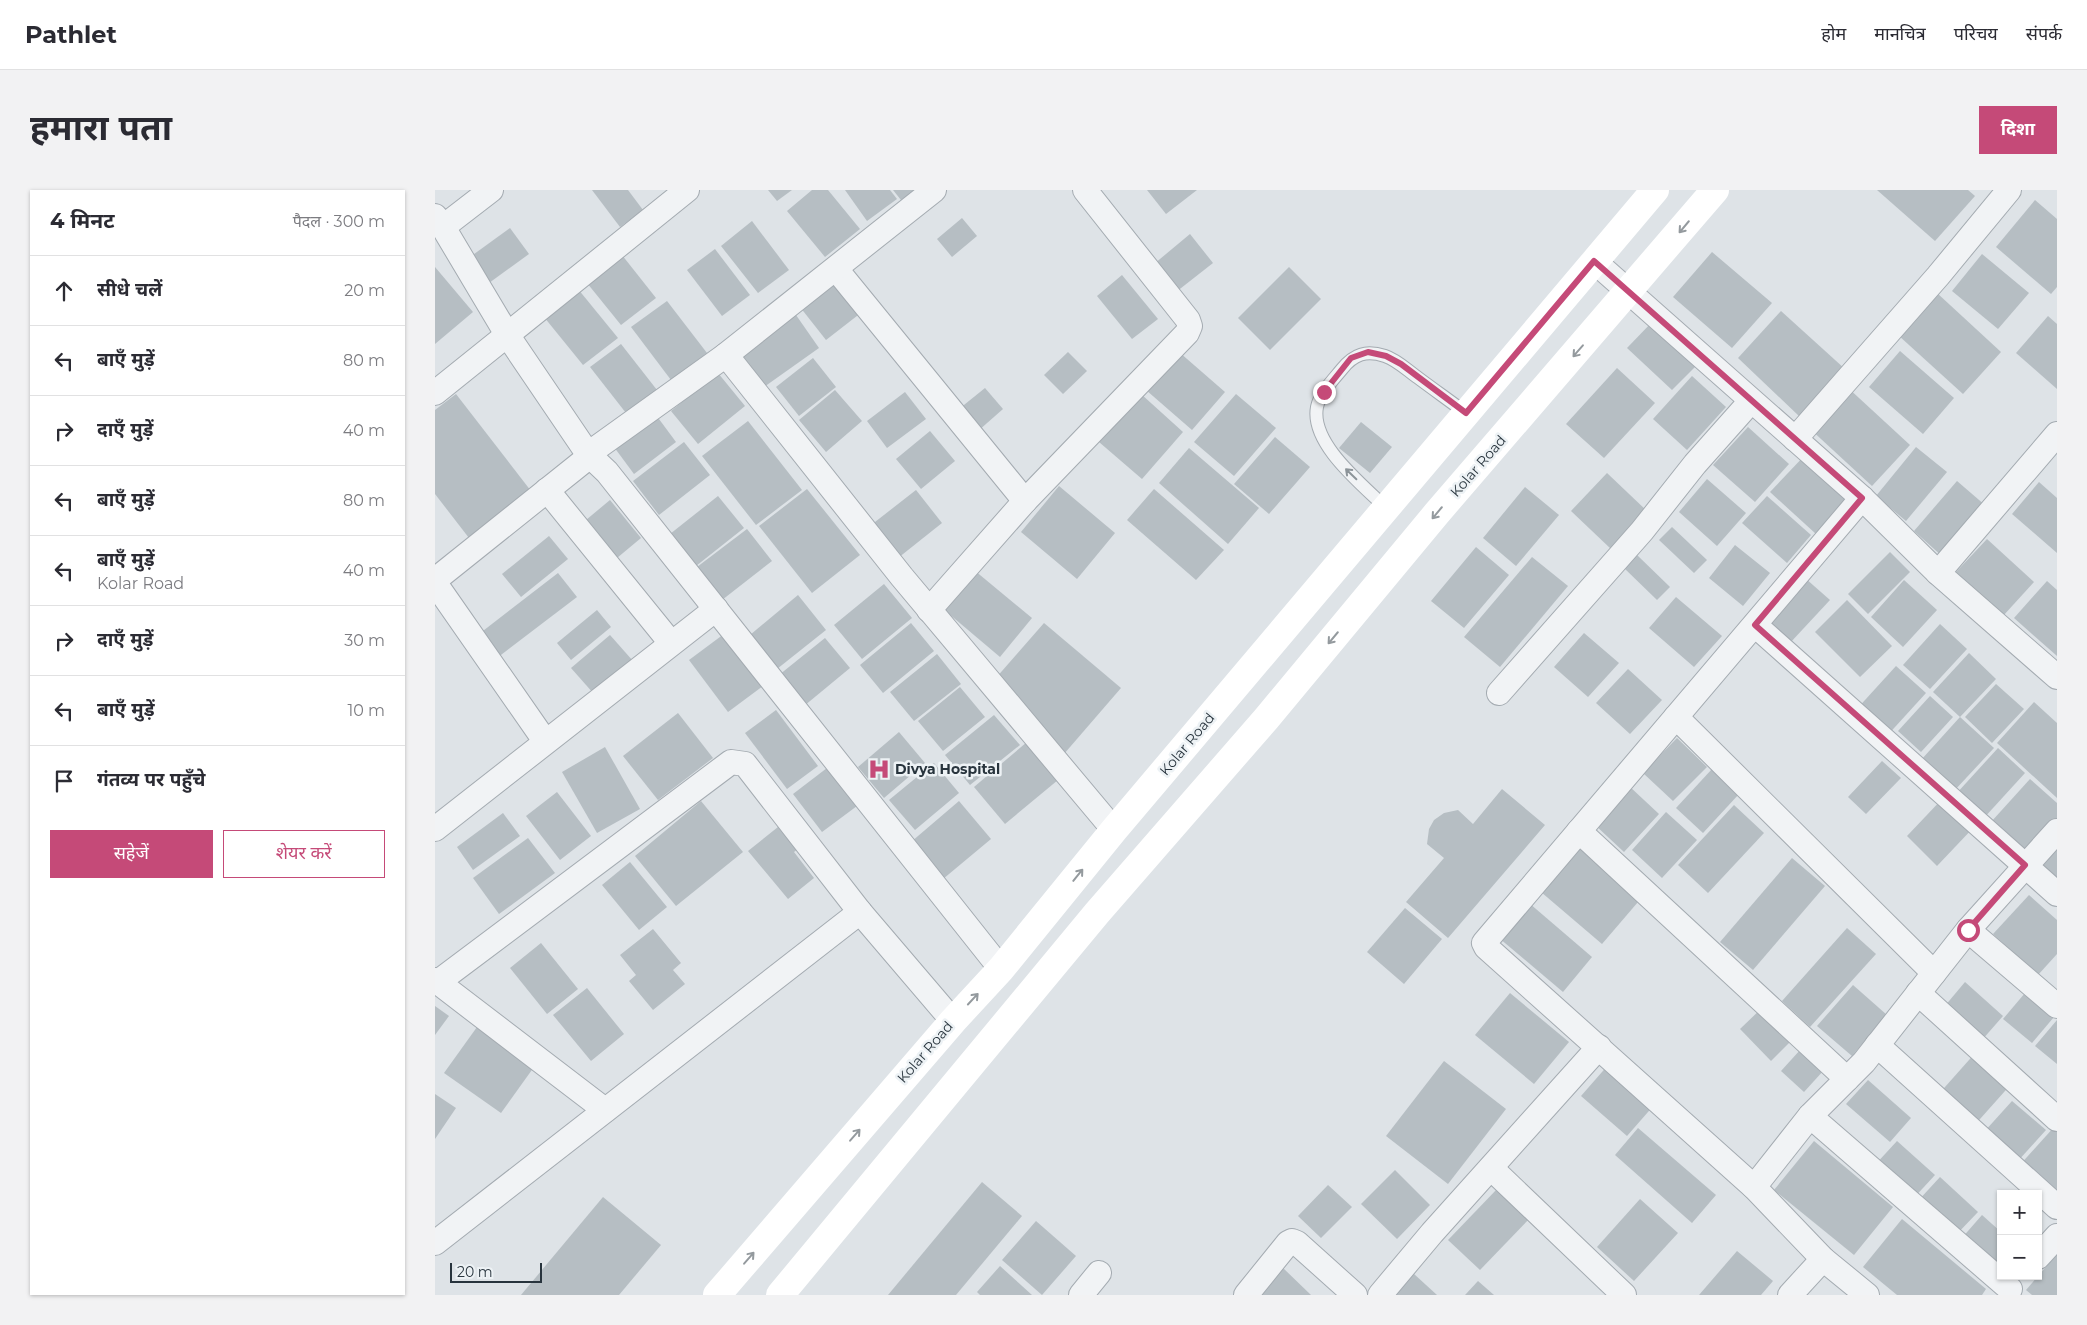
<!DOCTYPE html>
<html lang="hi">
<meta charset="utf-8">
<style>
:root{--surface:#fff;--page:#f2f2f3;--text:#2b2b33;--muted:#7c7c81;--line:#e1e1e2;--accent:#c54a78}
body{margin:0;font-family:Montserrat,"Noto Sans Devanagari",sans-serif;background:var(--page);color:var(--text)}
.controls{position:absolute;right:15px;bottom:15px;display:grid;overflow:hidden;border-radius:0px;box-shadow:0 1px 4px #0004}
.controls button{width:45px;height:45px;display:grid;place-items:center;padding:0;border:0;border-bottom:1px solid var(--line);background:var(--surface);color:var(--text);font:25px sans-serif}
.scale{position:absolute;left:15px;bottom:12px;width:92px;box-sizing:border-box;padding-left:5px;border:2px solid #28343d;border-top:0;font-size:14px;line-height:18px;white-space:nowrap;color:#28343d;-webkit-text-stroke:4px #edf2f5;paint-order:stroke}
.stop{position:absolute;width:15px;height:15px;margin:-11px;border:4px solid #c54a78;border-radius:50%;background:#fff}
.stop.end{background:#c54a78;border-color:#fff;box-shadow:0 1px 5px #0008}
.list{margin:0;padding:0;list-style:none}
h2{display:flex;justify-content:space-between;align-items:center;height:65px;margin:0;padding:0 20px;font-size:21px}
h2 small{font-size:16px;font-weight:400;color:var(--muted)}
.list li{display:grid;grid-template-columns:32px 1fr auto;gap:15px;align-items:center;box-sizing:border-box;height:70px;padding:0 20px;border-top:1px solid var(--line)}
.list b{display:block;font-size:19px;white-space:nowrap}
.list p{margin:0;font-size:16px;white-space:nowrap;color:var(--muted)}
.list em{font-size:16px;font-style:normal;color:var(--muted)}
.actions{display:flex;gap:10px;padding:15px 20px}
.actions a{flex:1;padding:11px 0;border:1px solid var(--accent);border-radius:0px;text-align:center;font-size:18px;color:var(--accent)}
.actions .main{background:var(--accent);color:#fff}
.icon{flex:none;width:28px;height:28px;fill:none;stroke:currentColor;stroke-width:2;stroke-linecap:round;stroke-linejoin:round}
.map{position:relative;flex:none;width:1622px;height:1105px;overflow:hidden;border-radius:0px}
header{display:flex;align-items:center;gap:30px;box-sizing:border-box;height:70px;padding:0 25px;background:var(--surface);border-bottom:1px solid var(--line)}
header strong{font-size:24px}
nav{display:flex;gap:28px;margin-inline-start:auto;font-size:18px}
.intro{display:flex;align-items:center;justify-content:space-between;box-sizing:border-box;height:120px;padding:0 30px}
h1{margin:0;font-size:35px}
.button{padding:12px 22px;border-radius:0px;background:var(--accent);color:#fff;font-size:18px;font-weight:700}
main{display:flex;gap:30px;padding:0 30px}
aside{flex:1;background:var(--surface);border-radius:0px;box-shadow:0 1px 4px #0004}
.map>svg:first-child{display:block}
</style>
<header>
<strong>Pathlet</strong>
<nav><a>होम</a><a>मानचित्र</a><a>परिचय</a><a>संपर्क</a></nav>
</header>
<div class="intro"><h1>हमारा पता</h1><a class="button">दिशा</a></div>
<main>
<aside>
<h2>4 मिनट<small>पैदल · 300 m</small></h2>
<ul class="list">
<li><svg class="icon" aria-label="ahead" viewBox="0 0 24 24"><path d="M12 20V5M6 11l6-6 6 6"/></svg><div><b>सीधे चलें</b></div><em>20 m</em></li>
<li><svg class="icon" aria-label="left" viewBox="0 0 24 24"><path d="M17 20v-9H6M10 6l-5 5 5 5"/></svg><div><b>बाएँ मुड़ें</b></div><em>80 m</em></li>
<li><svg class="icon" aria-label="right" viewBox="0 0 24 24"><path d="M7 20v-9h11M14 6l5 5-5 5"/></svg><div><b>दाएँ मुड़ें</b></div><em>40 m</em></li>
<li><svg class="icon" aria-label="left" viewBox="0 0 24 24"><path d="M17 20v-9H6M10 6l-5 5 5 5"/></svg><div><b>बाएँ मुड़ें</b></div><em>80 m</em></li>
<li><svg class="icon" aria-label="left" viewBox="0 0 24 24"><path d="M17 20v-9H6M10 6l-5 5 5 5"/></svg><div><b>बाएँ मुड़ें</b><p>Kolar Road</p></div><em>40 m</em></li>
<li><svg class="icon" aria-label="right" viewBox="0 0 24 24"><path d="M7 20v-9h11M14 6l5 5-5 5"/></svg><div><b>दाएँ मुड़ें</b></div><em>30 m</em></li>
<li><svg class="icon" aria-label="left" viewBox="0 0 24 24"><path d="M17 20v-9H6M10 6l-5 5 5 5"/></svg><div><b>बाएँ मुड़ें</b></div><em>10 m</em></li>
<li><svg class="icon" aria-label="arrive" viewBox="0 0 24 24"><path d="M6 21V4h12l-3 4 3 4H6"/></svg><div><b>गंतव्य पर पहुँचे</b></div></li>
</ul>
<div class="actions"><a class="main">सहेजें</a><a>शेयर करें</a></div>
</aside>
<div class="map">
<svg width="1622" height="1105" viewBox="0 0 1622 1105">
<rect width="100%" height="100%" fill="#dee3e7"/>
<g fill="#b6bec3">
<polygon points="157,0 193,0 208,20 185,37"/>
<polygon points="333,0 357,0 342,11"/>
<polygon points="377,0 393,0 425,39 390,67 352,21"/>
<polygon points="410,0 455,0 462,9 432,31"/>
<polygon points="458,0 480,0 466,10"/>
<polygon points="712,0 762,0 731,24"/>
<polygon points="1442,0 1533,0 1540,6 1500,51"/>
<polygon points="1600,10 1622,29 1622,97 1616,104 1561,57"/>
<polygon points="527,28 542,46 517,67 502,49"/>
<polygon points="317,31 354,80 323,103 286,56"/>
<polygon points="75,38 94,64 54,93 35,67"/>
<polygon points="755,44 778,73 741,102 719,74"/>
<polygon points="280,59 315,105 287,126 252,80"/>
<polygon points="183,60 221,108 186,135 148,88"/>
<polygon points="1277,62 1337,113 1297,158 1238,107"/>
<polygon points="1547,64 1594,103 1563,139 1517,101"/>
<polygon points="0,77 38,122 0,154"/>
<polygon points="854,77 886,109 835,160 803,128"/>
<polygon points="687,85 723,129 697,149 662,106"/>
<polygon points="402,89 427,122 391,150 365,117"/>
<polygon points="143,99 183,148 148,175 109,127"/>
<polygon points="1502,103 1566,162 1528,204 1463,145"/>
<polygon points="232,111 272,163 236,190 196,137"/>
<polygon points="1346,121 1410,179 1365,227 1303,168"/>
<polygon points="361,125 384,158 329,197 306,163"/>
<polygon points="1613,126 1622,134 1622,199 1581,163"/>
<polygon points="1219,130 1264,173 1237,200 1192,158"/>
<polygon points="186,154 222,200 191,223 155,177"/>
<polygon points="1465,161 1519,208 1488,244 1434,197"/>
<polygon points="633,162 652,181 628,204 609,185"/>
<polygon points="744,162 790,202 757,240 711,200"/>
<polygon points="378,168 401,197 364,226 341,197"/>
<polygon points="1182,178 1220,213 1169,268 1131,234"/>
<polygon points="283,183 310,216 263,254 236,221"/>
<polygon points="1257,186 1291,217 1252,260 1218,229"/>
<polygon points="1411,196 1475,255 1437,296 1373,237"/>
<polygon points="550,198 568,219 543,241 524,219"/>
<polygon points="400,200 427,231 391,262 364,230"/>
<polygon points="470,202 491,229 452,258 432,231"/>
<polygon points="21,204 96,301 34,348 0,304 0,220"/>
<polygon points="706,204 748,242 707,289 664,252"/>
<polygon points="801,204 841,238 799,286 759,252"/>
<polygon points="221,225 241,252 199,284 179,257"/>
<polygon points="313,231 367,300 321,335 267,266"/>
<polygon points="926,232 957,257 935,283 904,258"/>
<polygon points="1313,237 1354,274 1320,312 1278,275"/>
<polygon points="495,241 520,271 486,299 461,269"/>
<polygon points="840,247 875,277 834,324 799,294"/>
<polygon points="249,252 275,285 224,325 198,291"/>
<polygon points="1481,257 1512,282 1471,331 1441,306"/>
<polygon points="754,258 824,318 793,354 724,293"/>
<polygon points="1371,264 1416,305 1381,344 1335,302"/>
<polygon points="1172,283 1213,322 1176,359 1136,321"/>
<polygon points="1272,289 1311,323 1282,356 1244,322"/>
<polygon points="1522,291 1551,316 1508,367 1479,341"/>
<polygon points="1604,292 1622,308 1622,363 1577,324"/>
<polygon points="624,296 680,343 642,389 586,342"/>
<polygon points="1090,297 1124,325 1081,376 1048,348"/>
<polygon points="372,299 425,365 377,403 324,336"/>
<polygon points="719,299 789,360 761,390 692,330"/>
<polygon points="481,300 507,333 458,372 431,339"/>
<polygon points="283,306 309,338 261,376 235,344"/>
<polygon points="1332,306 1376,345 1352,373 1307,333"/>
<polygon points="175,310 206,348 182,368 151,330"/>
<polygon points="1237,337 1272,370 1259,383 1224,350"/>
<polygon points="312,339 337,371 287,410 262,377"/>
<polygon points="114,346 133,369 86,407 67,384"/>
<polygon points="1552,349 1599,392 1568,426 1521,382"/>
<polygon points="1300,355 1335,383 1308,416 1274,388"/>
<polygon points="1041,357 1074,385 1029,438 996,411"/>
<polygon points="1455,362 1475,382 1433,424 1413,404"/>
<polygon points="1201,364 1235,397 1222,410 1188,377"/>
<polygon points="1097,367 1133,396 1065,477 1029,447"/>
<polygon points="539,380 597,428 565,467 507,418"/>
<polygon points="123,383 142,407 62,468 44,444"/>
<polygon points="1370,388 1395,410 1355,453 1331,430"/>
<polygon points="1469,390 1502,420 1468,457 1436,427"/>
<polygon points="1612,391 1622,400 1622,466 1579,428"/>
<polygon points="449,394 477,428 427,469 399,435"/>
<polygon points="363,405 391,440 342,479 315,445"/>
<polygon points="1241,407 1287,446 1259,477 1214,438"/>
<polygon points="1412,410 1457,456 1425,487 1380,442"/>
<polygon points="162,420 176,437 136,470 122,453"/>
<polygon points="476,433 499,461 448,503 425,475"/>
<polygon points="609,433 686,498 629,564 560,489"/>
<polygon points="1505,434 1532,459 1495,499 1468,475"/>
<polygon points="293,441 332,493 293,522 254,470"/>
<polygon points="1149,443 1184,473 1153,507 1119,477"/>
<polygon points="175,445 198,471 159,504 136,478"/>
<polygon points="390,448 415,478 369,516 344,485"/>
<polygon points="1534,463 1561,489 1525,527 1498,502"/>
<polygon points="502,464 526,494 479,531 455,502"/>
<polygon points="1461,476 1491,503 1450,548 1420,521"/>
<polygon points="1193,479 1227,510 1195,544 1161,513"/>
<polygon points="1561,494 1589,519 1557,553 1530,527"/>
<polygon points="525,497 550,527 508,561 483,531"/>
<polygon points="1495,506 1518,527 1486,562 1463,541"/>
<polygon points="1599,512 1622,533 1622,608 1562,553"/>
<polygon points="341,520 383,576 352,599 310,543"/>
<polygon points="243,523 278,568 223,610 188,566"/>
<polygon points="559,525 585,555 535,595 510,565"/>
<polygon points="1525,527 1559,558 1519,601 1486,570"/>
<polygon points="464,542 490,573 449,608 423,577"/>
<polygon points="1242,548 1272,577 1238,611 1208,583"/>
<polygon points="592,552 623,590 570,634 539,597"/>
<polygon points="170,557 205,619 162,643 127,582"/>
<polygon points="1563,558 1590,583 1548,629 1521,604"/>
<polygon points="1447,571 1466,588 1431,624 1413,607"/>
<polygon points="499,573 524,603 480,640 454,610"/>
<polygon points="392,578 422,616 387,642 358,604"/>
<polygon points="1277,579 1304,604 1268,643 1241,618"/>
<polygon points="1595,589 1622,613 1622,629 1591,663 1556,632"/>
<polygon points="1194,596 1224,624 1189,662 1159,634"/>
<polygon points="1067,599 1110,635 1013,748 971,712 1009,668 992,654 994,639 999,630 1009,623 1023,620 1038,634"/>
<polygon points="122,602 156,646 125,670 91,626"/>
<polygon points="1509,607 1539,637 1502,676 1472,646"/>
<polygon points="266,611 308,662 241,716 200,666"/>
<polygon points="524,611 556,649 508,689 476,652"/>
<polygon points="1299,615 1329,643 1273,703 1243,675"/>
<polygon points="1231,622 1262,650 1227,688 1197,660"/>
<polygon points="68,623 85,646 38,680 22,657"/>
<polygon points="348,633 367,656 359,662 379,688 353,709 313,661"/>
<polygon points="93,648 120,683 64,724 38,688"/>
<polygon points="1149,653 1209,705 1167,754 1106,702"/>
<polygon points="1622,657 1622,689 1606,675"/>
<polygon points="1357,668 1390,696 1318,780 1285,752"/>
<polygon points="195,672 232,717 204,740 167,695"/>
<polygon points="1594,705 1622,730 1622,764 1603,785 1558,744"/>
<polygon points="1094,713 1157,767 1128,802 1064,748"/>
<polygon points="970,718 1007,749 969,794 932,762"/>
<polygon points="1412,738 1441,764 1375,837 1347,811"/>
<polygon points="218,739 246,773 238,780 250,794 218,820 194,791 201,785 185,765"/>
<polygon points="106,753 143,799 112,824 75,778"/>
<polygon points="1530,792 1568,826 1547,850 1509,817"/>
<polygon points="1418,795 1452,825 1417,866 1382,836"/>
<polygon points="152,798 189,844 156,871 118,825"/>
<polygon points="1075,803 1134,852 1099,894 1040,845"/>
<polygon points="1590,803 1619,827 1597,853 1568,829"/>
<polygon points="1330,815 1361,846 1336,871 1305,839"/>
<polygon points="0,816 14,826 0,845"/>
<polygon points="1622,830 1622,874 1600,856"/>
<polygon points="42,837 99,877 66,923 9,883"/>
<polygon points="1366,859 1389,880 1369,902 1346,881"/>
<polygon points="1542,861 1578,892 1537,938 1502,906"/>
<polygon points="1009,871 1071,919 1013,994 951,946"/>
<polygon points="1174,874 1220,914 1192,946 1146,906"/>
<polygon points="1433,890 1476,928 1455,952 1411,914"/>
<polygon points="0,904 21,918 0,949"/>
<polygon points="1577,911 1611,940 1582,972 1549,942"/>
<polygon points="1620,936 1622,937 1622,1011 1583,977"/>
<polygon points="1203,938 1281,1005 1257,1033 1180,965"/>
<polygon points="1379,951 1458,1017 1419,1065 1339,1000"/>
<polygon points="1462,951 1500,985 1476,1011 1439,976"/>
<polygon points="960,980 995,1015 962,1049 926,1014"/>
<polygon points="1505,987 1543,1022 1519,1047 1482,1012"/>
<polygon points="547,992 587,1026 521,1105 453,1105"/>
<polygon points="893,995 917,1017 886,1048 863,1026"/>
<polygon points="1063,998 1095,1028 1045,1080 1013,1050"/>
<polygon points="168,1007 226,1055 184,1105 86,1105"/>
<polygon points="1205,1009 1243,1043 1199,1091 1162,1057"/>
<polygon points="1547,1025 1566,1042 1566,1085 1526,1049"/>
<polygon points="1467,1029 1551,1099 1547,1105 1462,1105 1428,1077"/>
<polygon points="601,1031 641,1066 607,1105 567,1070"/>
<polygon points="1302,1061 1338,1091 1326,1105 1264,1105"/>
<polygon points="1622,1064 1622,1105 1597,1105 1591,1100"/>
<polygon points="565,1076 597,1105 545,1105 542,1102"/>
<polygon points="847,1077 876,1105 820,1105"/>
<polygon points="979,1084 1002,1105 959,1105"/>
<polygon points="1043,1091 1059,1105 1030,1105"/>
</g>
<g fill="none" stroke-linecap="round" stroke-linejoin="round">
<g stroke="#a4abb1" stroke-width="14">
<path id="service" d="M 951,318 C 928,295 875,254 882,217 C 885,203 898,190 907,179 C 919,164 931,160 950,166 C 962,170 972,180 982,187 C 998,199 1015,211 1031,223"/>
</g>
<g stroke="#a4abb1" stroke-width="26">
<g id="minor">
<polyline points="0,26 8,37 56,0"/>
<polyline points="8,37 73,146 153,264 172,282 566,779"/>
<polyline points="1159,71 1427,308 1503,383 1622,487"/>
<polyline points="401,79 590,311"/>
<polyline points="291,165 467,387 679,640"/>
<polyline points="0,203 252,0"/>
<polyline points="1360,249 1503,86 1574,0"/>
<polyline points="153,264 291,165 499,0"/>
<polyline points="112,300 236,453"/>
<polyline points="1427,308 1049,753 1051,757 1319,997 1388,1069 1432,1105"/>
<polyline points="1503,383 1622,244"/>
<polyline points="0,390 155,266"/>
<polyline points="0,393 110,551"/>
<polyline points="494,420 590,311 752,143 755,136 753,130 650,0"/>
<polyline points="1320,435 1622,704"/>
<polyline points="1064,503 1207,341 1260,274 1316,211"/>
<polyline points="1241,527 1499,783"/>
<polyline points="0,639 281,419"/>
<polyline points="1144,641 1412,889"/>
<polyline points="1533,740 1622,816"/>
<polyline points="0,790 170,920"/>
<polyline points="3,792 296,572 310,574 425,722 518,831"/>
<polyline points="1483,803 1622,929"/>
<polyline points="1442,855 1622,1017"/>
<polyline points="1375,926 1575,1099"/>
<polyline points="1056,978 1189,1105"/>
<polyline points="1319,997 1375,926 1429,872 1533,740 1622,641"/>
<polyline points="0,1053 425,722"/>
<polyline points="1603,1067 1622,1046"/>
<polyline points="646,1105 664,1083"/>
<polyline points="811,1105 853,1053 857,1051 862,1053 920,1105"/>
<polyline points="945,1105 997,1043 1164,857"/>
<polyline points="1355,1105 1388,1069"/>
</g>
</g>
<use href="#service" stroke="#f1f3f5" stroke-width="12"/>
<use href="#minor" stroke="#f1f3f5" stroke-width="24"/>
<g stroke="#fff" stroke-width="28">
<polyline points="282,1105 518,831 566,779 679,640 1220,0"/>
<polyline points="345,1105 662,723 831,529 1002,323 1280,0"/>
</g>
</g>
<defs><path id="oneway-shaft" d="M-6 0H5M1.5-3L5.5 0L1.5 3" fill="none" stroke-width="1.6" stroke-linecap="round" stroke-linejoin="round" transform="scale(1.25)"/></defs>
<g stroke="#949a9e">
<use href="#oneway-shaft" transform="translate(1249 37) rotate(130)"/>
<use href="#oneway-shaft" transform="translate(1143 161) rotate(131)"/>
<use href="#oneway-shaft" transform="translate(1002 323) rotate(130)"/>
<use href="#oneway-shaft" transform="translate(898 448) rotate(130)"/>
<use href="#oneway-shaft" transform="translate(643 685) rotate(-51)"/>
<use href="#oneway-shaft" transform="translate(538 809) rotate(-47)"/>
<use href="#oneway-shaft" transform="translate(420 945) rotate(-49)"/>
<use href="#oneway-shaft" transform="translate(314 1068) rotate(-49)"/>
</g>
<use stroke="#8c9499" href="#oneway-shaft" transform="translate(916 284) rotate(-136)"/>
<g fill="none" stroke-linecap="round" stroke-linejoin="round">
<polyline stroke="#c54a78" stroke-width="6" points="889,202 916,168 933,162 951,166 966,174 1031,223 1159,71 1427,308 1320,435 1590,675 1533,740"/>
</g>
<defs>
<g id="hospital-bare" transform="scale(1.725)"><path d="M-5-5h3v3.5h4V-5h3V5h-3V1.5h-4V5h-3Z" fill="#c54a78" stroke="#edf2f5" stroke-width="2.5" paint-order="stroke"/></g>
</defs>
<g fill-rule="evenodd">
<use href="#hospital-bare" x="444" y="579"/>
</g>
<g text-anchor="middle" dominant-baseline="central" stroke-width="5" stroke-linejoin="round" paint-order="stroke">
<g font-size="14" fill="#28343d" stroke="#edf2f5">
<text transform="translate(1043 276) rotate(-49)">Kolar Road</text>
<text transform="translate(752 554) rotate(-50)">Kolar Road</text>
<text transform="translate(490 862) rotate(-49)">Kolar Road</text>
</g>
<g font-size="14" font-weight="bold" fill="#28343d" stroke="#edf2f5" text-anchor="start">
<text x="460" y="579">Divya Hospital</text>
</g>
</g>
</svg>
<div class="controls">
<button>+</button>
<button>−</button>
</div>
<div class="scale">20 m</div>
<div class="stop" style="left:1533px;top:740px"></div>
<div class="stop end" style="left:889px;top:202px"></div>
</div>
</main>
